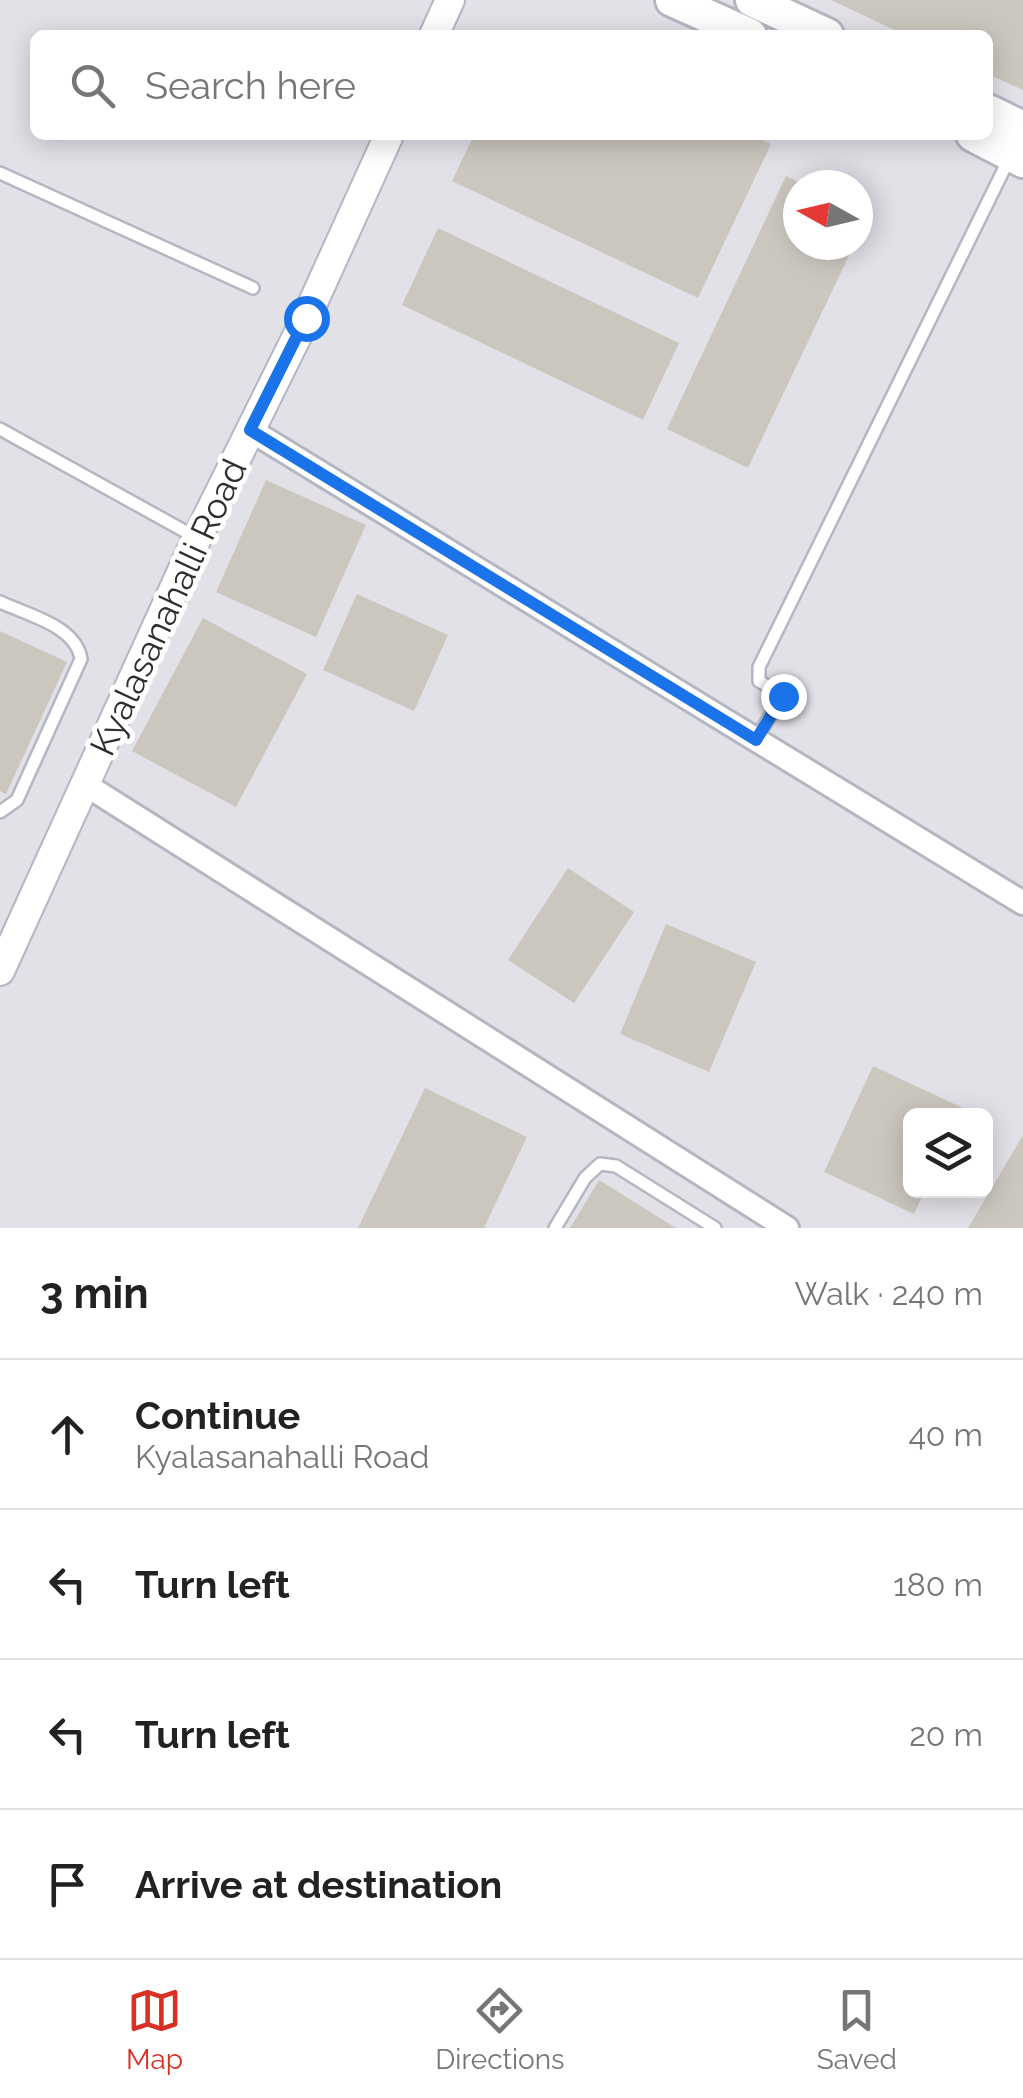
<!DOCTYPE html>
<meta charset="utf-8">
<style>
:root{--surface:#fff;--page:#f2f2f2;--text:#222;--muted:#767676;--line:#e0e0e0;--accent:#d93025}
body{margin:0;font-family:Raleway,sans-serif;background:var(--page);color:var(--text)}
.controls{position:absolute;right:30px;bottom:30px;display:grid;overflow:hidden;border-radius:15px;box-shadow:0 5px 25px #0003}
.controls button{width:90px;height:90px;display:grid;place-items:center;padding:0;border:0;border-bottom:2px solid var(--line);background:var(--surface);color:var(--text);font:50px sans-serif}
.compass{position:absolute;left:783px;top:170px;width:90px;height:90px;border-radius:50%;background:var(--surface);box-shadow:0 5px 25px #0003;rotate:278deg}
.stop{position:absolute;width:30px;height:30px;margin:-22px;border:8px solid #1a73e8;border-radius:50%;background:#fff}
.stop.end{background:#1a73e8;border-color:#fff;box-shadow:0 2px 10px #0008}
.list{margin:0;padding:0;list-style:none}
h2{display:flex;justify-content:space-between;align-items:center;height:130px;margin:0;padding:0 40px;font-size:42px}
h2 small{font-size:32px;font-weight:400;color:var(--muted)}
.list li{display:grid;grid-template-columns:65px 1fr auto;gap:30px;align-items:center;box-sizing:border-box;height:150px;padding:0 40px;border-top:2px solid var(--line)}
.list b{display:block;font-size:38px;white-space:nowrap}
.list p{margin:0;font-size:32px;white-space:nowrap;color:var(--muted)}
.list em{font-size:32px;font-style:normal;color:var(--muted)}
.icon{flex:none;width:55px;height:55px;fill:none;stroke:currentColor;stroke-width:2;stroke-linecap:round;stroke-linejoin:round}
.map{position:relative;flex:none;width:1023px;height:1228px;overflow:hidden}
.search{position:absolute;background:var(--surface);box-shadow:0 5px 25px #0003;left:30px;right:30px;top:30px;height:110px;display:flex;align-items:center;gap:25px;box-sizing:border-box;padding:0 35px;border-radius:15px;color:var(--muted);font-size:38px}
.sheet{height:730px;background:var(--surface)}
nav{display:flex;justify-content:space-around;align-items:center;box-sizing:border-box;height:140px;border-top:2px solid var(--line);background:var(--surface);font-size:28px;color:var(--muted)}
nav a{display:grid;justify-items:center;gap:5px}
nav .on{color:var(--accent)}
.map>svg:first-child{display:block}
</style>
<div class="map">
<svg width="1023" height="1228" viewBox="0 0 1023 1228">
<rect width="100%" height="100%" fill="#efe9e1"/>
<path fill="#e3e1e8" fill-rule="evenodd" d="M 0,0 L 1023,0 L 1023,1228 L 0,1228 ZM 35,35 L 988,35 L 988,135 L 35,135 ZM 798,185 L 858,185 L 858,245 L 798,245 ZM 910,1116 L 986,1116 L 986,1190 L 910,1190 Z"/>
<g fill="#cbc7bf">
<polygon points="831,0 1023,0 1023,90 988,74 988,35 905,35"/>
<polygon points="474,135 752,135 771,144 698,298 452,181"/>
<polygon points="786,176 805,185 798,185 798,245 854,245 748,468 667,429"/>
<polygon points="438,228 679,343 643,420 402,305"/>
<polygon points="266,480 366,525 316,637 216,592"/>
<polygon points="357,594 448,635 414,711 323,670"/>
<polygon points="203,618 307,674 236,807 132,751"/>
<polygon points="0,631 67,662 6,794 0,791"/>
<polygon points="568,868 634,912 574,1003 508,960"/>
<polygon points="666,924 756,962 709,1072 620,1034"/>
<polygon points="873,1066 963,1108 960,1116 910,1116 910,1190 925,1190 914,1214 824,1172"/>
<polygon points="425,1088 527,1137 484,1228 358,1228"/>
<polygon points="1023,1135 1023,1228 968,1228"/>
<polygon points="599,1180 676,1228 570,1228"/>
</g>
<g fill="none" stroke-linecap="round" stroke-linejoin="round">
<g stroke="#b4b7c1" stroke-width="16">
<g id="service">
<polyline points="0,173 253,288"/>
<polyline points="0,429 197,538"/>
<path d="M 0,602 C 28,615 76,626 81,659 L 17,800 L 0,812"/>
<polyline points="755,740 783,696 759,681 759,667 1009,159"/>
<polyline points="555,1228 585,1178 600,1164 616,1166 715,1228"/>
</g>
</g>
<g stroke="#b4b7c1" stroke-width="28">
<g id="minor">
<polyline points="250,430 1023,903"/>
<polyline points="86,785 787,1228"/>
</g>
</g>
<g stroke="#b4b7c1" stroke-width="32">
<g id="tertiary">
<polyline points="434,35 450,0"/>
<polyline points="0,971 197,538 306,318 389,135"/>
</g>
</g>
<g stroke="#b4b7c1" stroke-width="38">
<g id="secondary">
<polyline points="672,0 750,35"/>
<polyline points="752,0 827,35"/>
<polyline points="988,111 1023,128"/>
<polyline points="973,135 1023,161"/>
</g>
</g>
<use href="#service" stroke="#fff" stroke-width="11"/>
<use href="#minor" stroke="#fff" stroke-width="22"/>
<use href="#tertiary" stroke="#fff" stroke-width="28"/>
<use href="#secondary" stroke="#fff" stroke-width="32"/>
</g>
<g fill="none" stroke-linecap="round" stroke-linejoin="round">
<polyline stroke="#1a73e8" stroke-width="12" points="306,318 250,430 756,740 783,696"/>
</g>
<g text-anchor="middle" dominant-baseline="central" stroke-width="10" stroke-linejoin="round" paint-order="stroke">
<g font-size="35" fill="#2e2e2e" stroke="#fff">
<text transform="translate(168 607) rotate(-65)">Kyalasanahalli Road</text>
</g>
</g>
</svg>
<div class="controls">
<button><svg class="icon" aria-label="layers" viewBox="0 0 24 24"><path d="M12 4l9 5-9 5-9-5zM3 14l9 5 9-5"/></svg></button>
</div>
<svg class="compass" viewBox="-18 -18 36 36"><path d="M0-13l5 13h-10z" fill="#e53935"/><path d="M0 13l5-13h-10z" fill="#767676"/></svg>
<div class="stop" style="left:306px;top:318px"></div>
<div class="stop end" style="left:783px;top:696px"></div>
<div class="search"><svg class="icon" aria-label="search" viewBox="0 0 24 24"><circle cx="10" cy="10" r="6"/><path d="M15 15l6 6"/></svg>Search here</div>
</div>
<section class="sheet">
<h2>3 min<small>Walk · 240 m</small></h2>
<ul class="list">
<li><svg class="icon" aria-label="ahead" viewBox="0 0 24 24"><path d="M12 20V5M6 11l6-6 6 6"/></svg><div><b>Continue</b><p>Kyalasanahalli Road</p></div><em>40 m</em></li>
<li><svg class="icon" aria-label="left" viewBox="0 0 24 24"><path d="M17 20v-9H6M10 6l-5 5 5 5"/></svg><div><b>Turn left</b></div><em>180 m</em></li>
<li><svg class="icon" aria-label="left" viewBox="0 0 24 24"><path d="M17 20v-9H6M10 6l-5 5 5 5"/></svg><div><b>Turn left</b></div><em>20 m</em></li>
<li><svg class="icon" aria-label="arrive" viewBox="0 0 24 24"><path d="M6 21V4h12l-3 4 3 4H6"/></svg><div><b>Arrive at destination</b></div></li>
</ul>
</section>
<nav>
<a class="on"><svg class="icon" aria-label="map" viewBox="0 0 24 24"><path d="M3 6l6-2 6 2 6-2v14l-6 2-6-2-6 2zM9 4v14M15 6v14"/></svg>Map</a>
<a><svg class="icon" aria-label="directions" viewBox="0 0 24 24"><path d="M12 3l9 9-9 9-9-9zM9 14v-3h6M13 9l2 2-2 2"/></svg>Directions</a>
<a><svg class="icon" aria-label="saved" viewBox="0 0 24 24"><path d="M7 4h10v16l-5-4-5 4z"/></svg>Saved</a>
</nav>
